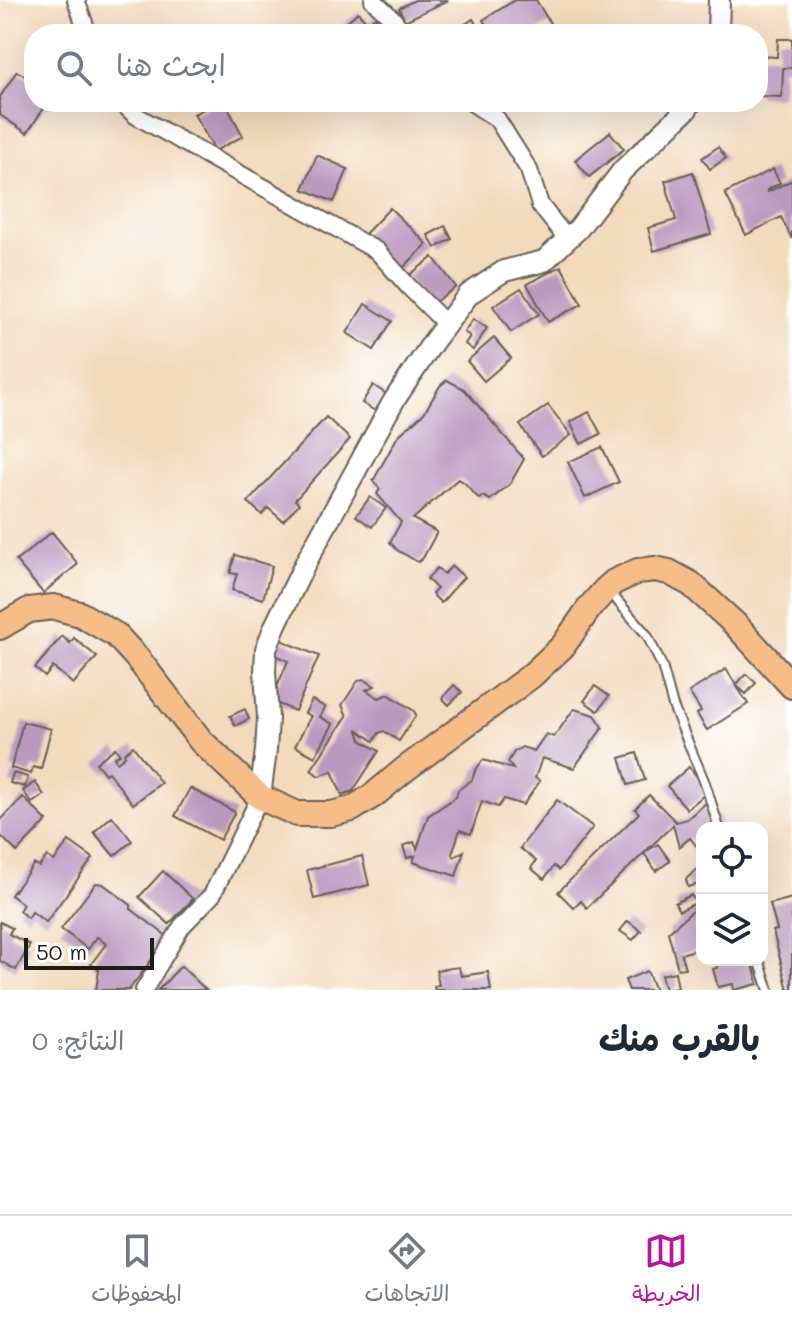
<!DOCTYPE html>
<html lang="ar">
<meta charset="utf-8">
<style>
:root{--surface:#fff;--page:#f2f2f3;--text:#1f2937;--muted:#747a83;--line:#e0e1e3;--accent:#b5179e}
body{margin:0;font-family:Mali,"Playpen Sans Arabic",sans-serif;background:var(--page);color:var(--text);direction:rtl}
.controls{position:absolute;right:24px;bottom:24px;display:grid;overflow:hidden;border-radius:16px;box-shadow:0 8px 32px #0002}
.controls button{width:72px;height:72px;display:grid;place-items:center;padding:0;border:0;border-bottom:2px solid var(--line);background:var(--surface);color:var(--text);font:40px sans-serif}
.scale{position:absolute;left:24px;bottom:20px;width:130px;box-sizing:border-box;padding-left:8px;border:4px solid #1c1c1c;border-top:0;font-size:22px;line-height:28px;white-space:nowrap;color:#1c1c1c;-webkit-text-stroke:6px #fff;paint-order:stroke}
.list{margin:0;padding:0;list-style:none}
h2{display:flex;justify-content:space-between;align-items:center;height:104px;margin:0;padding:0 32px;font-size:34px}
h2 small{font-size:26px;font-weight:400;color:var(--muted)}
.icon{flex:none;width:44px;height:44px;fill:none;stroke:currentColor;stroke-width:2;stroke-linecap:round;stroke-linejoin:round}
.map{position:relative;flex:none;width:792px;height:990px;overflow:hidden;direction:ltr}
.search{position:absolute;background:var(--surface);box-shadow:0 8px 32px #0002;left:24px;right:24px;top:24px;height:88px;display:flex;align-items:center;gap:20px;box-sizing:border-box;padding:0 28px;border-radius:32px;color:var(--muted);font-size:30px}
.sheet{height:224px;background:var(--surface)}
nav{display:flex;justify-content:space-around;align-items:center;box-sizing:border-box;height:112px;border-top:2px solid var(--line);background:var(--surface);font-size:22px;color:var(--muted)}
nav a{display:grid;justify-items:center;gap:4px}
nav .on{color:var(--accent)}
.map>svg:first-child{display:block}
</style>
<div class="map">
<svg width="792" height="990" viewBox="0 0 792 990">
<rect width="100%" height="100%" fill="#fff"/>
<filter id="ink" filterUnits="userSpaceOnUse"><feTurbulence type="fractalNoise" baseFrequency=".0125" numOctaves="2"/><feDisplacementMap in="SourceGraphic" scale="16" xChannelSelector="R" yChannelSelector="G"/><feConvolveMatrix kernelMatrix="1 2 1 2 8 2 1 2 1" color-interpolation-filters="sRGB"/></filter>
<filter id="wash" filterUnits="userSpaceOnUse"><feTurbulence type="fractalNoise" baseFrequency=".006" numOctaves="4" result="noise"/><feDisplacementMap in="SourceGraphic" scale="32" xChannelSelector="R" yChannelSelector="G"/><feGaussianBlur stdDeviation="1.8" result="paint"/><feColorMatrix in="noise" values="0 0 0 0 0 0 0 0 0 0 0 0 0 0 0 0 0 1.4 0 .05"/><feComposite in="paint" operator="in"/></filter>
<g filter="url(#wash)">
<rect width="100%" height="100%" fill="#f3dabc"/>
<g id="blocks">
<g fill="#bb99bf">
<polygon points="415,0 448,0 405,21 399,8"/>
<polygon points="515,0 536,0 550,23 532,34 492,34 483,20"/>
<polygon points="358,12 368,23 375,17 390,34 338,34 336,31"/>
<polygon points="473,19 482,34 450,34"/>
<polygon points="778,39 792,39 792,68 783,68 782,97 758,96 758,56 777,57"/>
<polygon points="17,71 34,82 34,102 48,102 27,133 0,115 0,97"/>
<polygon points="217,102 225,102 243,136 215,151 194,114"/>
<polygon points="610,132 624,149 589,177 575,160"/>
<polygon points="718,147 726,158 710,169 702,158"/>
<polygon points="317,155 348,169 334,202 303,189"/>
<polygon points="773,169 780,183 767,190 768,192 792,180 792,239 781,217 746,235 725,193"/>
<polygon points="693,172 711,234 654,251 648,228 676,220 665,181"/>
<polygon points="390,208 427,244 399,272 363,236"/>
<polygon points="445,226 452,239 435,248 428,235"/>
<polygon points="433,257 456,287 429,306 407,277"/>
<polygon points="561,266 582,304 548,322 527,284"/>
<polygon points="521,288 539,314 511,332 493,306"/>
<polygon points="365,304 392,321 374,350 347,333"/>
<polygon points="473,319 487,328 473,350 465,344 470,336 464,332"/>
<polygon points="494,338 511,358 484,381 467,361"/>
<polygon points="447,380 464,389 524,459 510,484 490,500 483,496 479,499 464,482 458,479 413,519 437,532 423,558 418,562 397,550 390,542 401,522 377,494 380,489 373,481 398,436 424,413 440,386"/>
<polygon points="373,385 386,394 375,411 362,403"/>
<polygon points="548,405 571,435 542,456 520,425"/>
<polygon points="589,412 601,434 581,444 570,422"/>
<polygon points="326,417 350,439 295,500 299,504 283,521 268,508 262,515 248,502"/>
<polygon points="602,447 619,482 585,498 568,462"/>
<polygon points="370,497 386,508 372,527 356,516"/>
<polygon points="52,532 78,564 43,593 16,561"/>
<polygon points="235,555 272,566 263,599 232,590 237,574 230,573"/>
<polygon points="452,566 464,577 441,603 432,594 437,589 427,579 437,568 444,574"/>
<polygon points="62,636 70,643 74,638 97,657 73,684 53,667 45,677 35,668"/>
<polygon points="281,640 319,656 295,711 271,701 288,661 275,655"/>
<polygon points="726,669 748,704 707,730 697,714 701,711 689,692"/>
<polygon points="746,674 756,683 746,694 736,685"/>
<polygon points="363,679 375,686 366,690 379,698 388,694 414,711 416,715 399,741 384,731 379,733 374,741 358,730 361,740 379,751 353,791 342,795 332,771 319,776 311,770 347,716 342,705 358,681"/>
<polygon points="454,685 462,692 449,705 442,698"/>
<polygon points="595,686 609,696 598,711 584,701"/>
<polygon points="312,700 325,707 320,717 333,724 315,757 295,746 311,716 305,713"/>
<polygon points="245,709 249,719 235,726 230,716"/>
<polygon points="574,709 595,715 603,727 574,768 542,758 535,778 540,781 523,805 504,799 498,807 482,801 471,834 460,830 452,854 454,857 464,851 456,876 413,862 415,856 407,858 403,846 414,842 417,849 428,816 456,797 458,790 472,780 475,771 483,760 513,769 508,762 514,752 522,747 534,751 546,734 554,737"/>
<polygon points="23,722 51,729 41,769 33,767 31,774 11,768"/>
<polygon points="133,746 161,783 133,804 108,772 105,774 96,763 115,748 120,754 114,758 117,762 125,756 124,753"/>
<polygon points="637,753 645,780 628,785 620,758"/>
<polygon points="689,767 709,791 687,809 667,786"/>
<polygon points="13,773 28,777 25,787 10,783"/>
<polygon points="35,782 44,795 32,803 23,791"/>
<polygon points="190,788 235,812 220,840 175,816"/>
<polygon points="649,795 676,822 687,819 706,803 722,822 715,828 702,828 702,853 690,838 679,847 673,825 644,853 658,844 670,861 656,871 644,853 587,908 581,901 574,908 558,892 639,813 635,809"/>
<polygon points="23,797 47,821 17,852 0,835 0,821"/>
<polygon points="557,800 593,827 559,870 554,866 544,879 531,868 536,861 520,848"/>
<polygon points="112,816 132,841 114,856 94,832"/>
<polygon points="69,841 93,858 46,922 32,912 28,918 19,911 23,904 11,895 34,864 39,867 47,856 54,861"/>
<polygon points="362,856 369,885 314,899 307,870"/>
<polygon points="702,865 702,883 688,887 686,879"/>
<polygon points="163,871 193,899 169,924 139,897"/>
<polygon points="96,883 103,884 131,905 131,909 168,937 129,990 96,990 99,970 91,964 106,944 97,937 88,949 61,929"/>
<polygon points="691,895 696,903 679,911 675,903"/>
<polygon points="792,898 792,990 788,990 773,931 777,930 770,904"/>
<polygon points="702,903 702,948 681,954 685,968 678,969 668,932"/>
<polygon points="628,921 641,931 633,940 620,931"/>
<polygon points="0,922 12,928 9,934 30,945 16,970 0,961"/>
<polygon points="716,960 752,960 758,984 734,990 733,984 718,987 713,969 717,968"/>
<polygon points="181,966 206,990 158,990"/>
<polygon points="459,967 461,976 488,972 491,990 435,990 434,986 439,985 436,970"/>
<polygon points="647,971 655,990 629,990 625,980"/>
<polygon points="675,972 678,988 665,990 661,975"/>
</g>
</g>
</g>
<g filter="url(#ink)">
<use href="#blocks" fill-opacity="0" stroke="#675e54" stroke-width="2"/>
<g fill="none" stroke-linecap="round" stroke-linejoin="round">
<g stroke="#675e54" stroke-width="12">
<g id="service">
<polyline points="607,589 647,635 662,666 673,706 705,783 719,828"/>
<polyline points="759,960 769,990"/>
</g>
</g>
<g stroke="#675e54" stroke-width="20">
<g id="minor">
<polyline points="76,0 88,34"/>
<polyline points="373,0 392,18 405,34"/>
<polyline points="121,102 135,115 377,251 409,287 446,324"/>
<polyline points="471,102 497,119 529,170 540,205 567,239"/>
<polyline points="144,990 182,926 212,895 260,797"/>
</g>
</g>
<g stroke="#675e54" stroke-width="24">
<g id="tertiary">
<polyline points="718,34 719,0"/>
<polyline points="260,797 266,750 268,718 265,671 266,649 275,626 306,562 393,402 433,342 469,294 504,271 544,261 578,229 623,170 687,109 691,102"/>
</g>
</g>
<g stroke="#675e54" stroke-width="28">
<polyline id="primary" points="0,627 29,610 54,607 80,614 116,635 138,659 201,741 260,797 297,814 331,814 352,809 374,795 404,770 531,676 563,646 590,607 606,589 614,582 638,571 655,569 669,572 691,584 736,625 792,686"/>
</g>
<use href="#service" stroke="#fff" stroke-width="8"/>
<use href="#minor" stroke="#fff" stroke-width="16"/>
<use href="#tertiary" stroke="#fff" stroke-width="20"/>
<use href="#primary" stroke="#f7bd88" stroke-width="24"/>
</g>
</g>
</svg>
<div class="controls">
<button><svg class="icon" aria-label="locate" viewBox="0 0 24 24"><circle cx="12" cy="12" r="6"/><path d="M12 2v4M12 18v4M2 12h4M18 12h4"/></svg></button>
<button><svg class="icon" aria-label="layers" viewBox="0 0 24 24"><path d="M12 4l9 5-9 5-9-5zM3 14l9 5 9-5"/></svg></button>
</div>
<div class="scale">50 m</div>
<div class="search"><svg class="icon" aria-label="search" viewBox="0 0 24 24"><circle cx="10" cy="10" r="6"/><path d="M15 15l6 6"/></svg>ابحث هنا</div>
</div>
<section class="sheet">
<h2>بالقرب منك<small>النتائج: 0</small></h2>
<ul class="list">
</ul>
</section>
<nav>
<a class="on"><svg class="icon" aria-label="map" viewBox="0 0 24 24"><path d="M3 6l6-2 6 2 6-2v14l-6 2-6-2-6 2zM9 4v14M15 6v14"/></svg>الخريطة</a>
<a><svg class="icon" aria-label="directions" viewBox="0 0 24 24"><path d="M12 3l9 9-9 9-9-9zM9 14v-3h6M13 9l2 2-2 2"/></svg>الاتجاهات</a>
<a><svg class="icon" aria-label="saved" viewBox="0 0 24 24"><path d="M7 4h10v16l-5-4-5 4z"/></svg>المحفوظات</a>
</nav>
